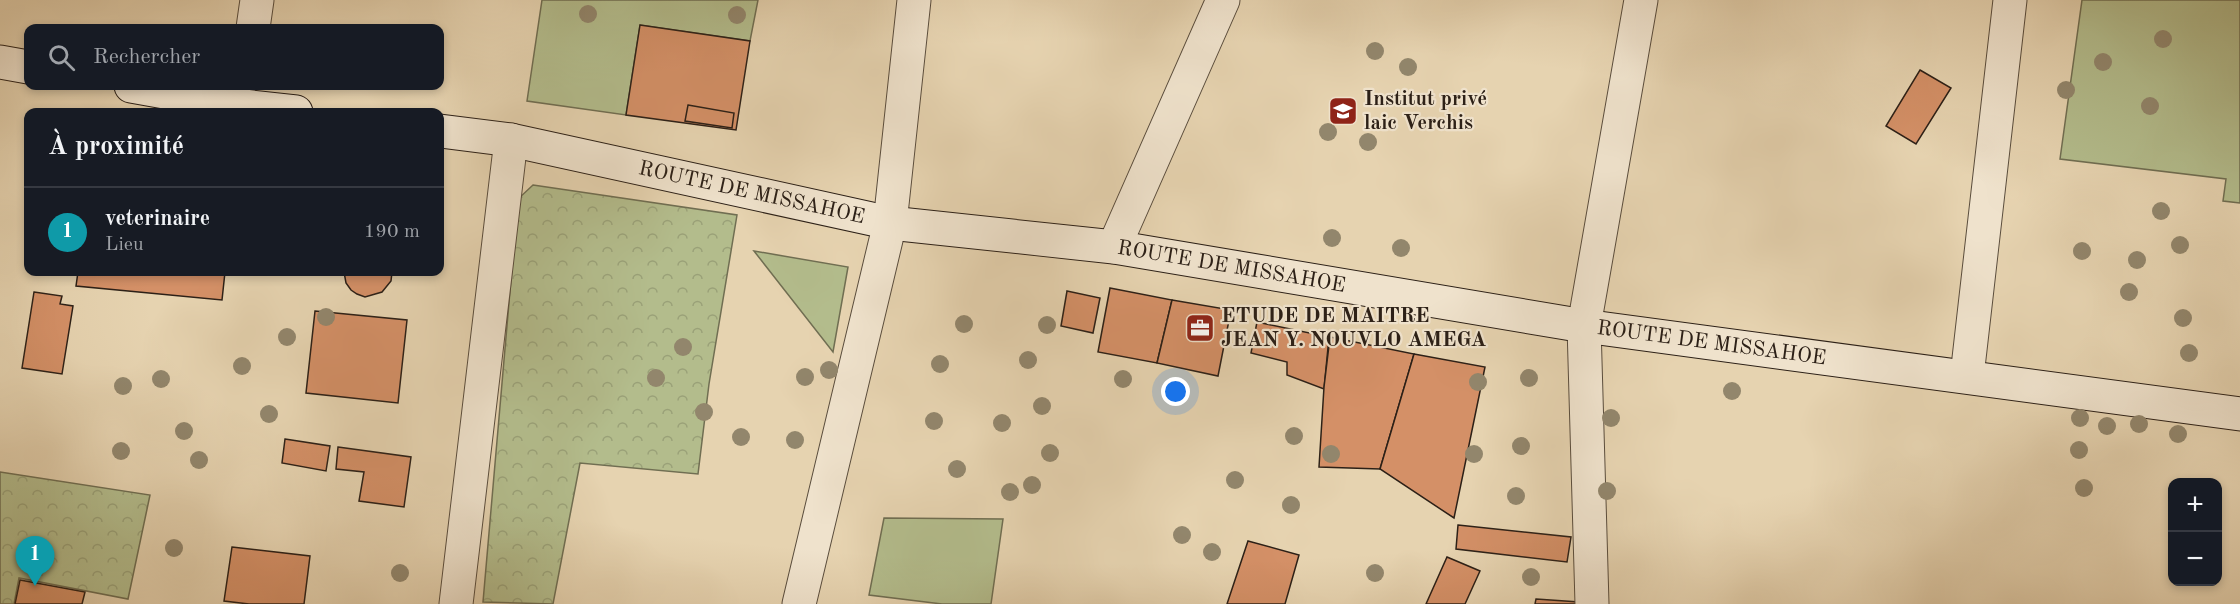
<!DOCTYPE html>
<html lang="fr">
<meta charset="utf-8">
<style>
:root{--surface:#171b24;--page:#20242c;--text:#f1f3f6;--muted:#9ea1a6;--line:#363941;--accent:#c59692}
body{margin:0;font-family:"Old Standard TT",serif;background:var(--page);color:var(--text)}
.controls{position:absolute;right:18px;bottom:18px;display:grid;overflow:hidden;border-radius:12px;box-shadow:0 3px 9px #0003}
.controls button{width:54px;height:54px;display:grid;place-items:center;padding:0;border:0;border-bottom:2px solid var(--line);background:var(--surface);color:var(--text);font:30px sans-serif}
.you{position:absolute;left:1176px;top:392px;width:21px;height:21px;margin:-15px;border:4px solid #fff;border-radius:50%;background:#1a73e8;box-shadow:0 0 0 9px #1a73e833}
.badge{display:grid;place-items:center;width:39px;height:39px;border-radius:50%;background:var(--accent);color:#fff;font-size:20px;font-weight:700}
.pin{position:absolute;translate:-50% -50px;filter:drop-shadow(0 2px 3px #0008)}
.pin::after{content:'';position:absolute;top:32px;width:21px;height:18px;background:inherit;clip-path:polygon(0 0,100% 0,50% 100%)}
.list{margin:0;padding:0;list-style:none}
h2{display:flex;justify-content:space-between;align-items:center;height:78px;margin:0;padding:0 24px;font-size:26px}
h2 small{font-size:20px;font-weight:400;color:var(--muted)}
.list li{display:grid;grid-template-columns:39px 1fr auto;gap:18px;align-items:center;box-sizing:border-box;height:90px;padding:0 24px;border-top:2px solid var(--line)}
.list b{display:block;font-size:22px;white-space:nowrap}
.list p{margin:0;font-size:20px;white-space:nowrap;color:var(--muted)}
.list em{font-size:20px;font-style:normal;color:var(--muted)}
.icon{flex:none;width:33px;height:33px;fill:none;stroke:currentColor;stroke-width:2;stroke-linecap:round;stroke-linejoin:round}
.map{position:relative;flex:none;width:2240px;height:604px;overflow:hidden}
.search{position:absolute;background:var(--surface);box-shadow:0 3px 9px #0003;left:24px;top:24px;width:420px;height:66px;display:flex;align-items:center;gap:15px;box-sizing:border-box;padding:0 21px;border-radius:12px;color:var(--muted);font-size:22px}
.panel{position:absolute;background:var(--surface);box-shadow:0 3px 9px #0003;left:24px;top:108px;width:420px;height:168px;border-radius:12px}
.map>svg:first-child{display:block}
</style>
<div class="map">
<svg width="2240" height="604" viewBox="0 0 2240 604">
<defs>
<pattern id="forest-crowns" width="20" height="18" patternUnits="userSpaceOnUse" patternTransform="scale(1.5)"><rect width="20" height="18" fill="#b3bc8c"/><path d="M2 6a3 3 0 1 1 6 0M12 15a3 3 0 1 1 6 0" fill="none" stroke="#9aa178"/></pattern>
</defs>
<rect width="100%" height="100%" fill="#e6d3b0"/>
<filter id="stains"><feTurbulence type="fractalNoise" baseFrequency=".00333" numOctaves="4"/><feColorMatrix values="0 0 0 0 .2 0 0 0 0 .09 0 0 0 0 .02 0 0 0 .5 -.17"/></filter>
<radialGradient id="worn" r=".72"><stop offset=".6" stop-color="#630" stop-opacity="0"/><stop offset="1" stop-color="#630" stop-opacity=".3"/></radialGradient>
<g fill="#b3bc8c" stroke="#706e52" stroke-width="1.5">
<polygon points="542,0 758,0 750,41 640,25 626,115 527,101"/>
<polygon points="2082,0 2240,0 2240,203 2223,201 2226,179 2060,159"/>
<polygon points="754,251 848,267 833,352"/>
<polygon points="884,518 1003,519 991,604 942,604 869,595"/>
</g>
<g fill="url(#forest-crowns)" stroke="#706e52" stroke-width="1.5">
<polygon points="533,185 737,215 709,384 698,474 580,463 553,604 483,602 518,199"/>
<polygon points="0,472 150,495 128,599 19,578 14,604 0,604"/>
</g>
<g fill="#d49067" stroke="#2c2017" stroke-width="1.5">
<polygon points="640,25 750,41 736,130 626,115"/>
<polygon points="1920,70 1951,88 1916,144 1886,126"/>
<polygon points="688,105 734,113 732,128 685,121"/>
<polygon points="78,272 225,272 222,300 76,286"/>
<polygon points="344,272 392,272 391,281 382,292 365,297 357,294 351,290 346,283"/>
<polygon points="1110,288 1172,300 1157,363 1098,352"/>
<polygon points="1067,291 1100,298 1093,333 1061,326"/>
<polygon points="34,292 62,296 60,304 73,306 62,374 22,368"/>
<polygon points="1172,300 1231,310 1218,376 1157,363"/>
<polygon points="315,311 407,320 398,403 306,393"/>
<polygon points="1257,322 1329,337 1324,389 1287,375 1287,362 1251,353"/>
<polygon points="1330,337 1414,354 1380,469 1319,467 1324,387"/>
<polygon points="1414,354 1485,367 1454,518 1380,469"/>
<polygon points="285,439 330,446 326,471 282,463"/>
<polygon points="338,447 411,457 404,507 359,501 364,472 336,469"/>
<polygon points="1458,525 1571,537 1567,562 1456,549"/>
<polygon points="1248,541 1299,555 1285,604 1227,604"/>
<polygon points="232,547 310,556 304,604 249,604 224,601"/>
<polygon points="1447,557 1480,571 1465,604 1426,604"/>
<polygon points="20,580 85,592 82,604 15,604"/>
<polygon points="1536,599 1579,602 1579,604 1535,604"/>
</g>
<g fill="none" stroke-linecap="round" stroke-linejoin="round">
<g stroke="#5a4d3d" stroke-width="35">
<g id="minor">
<polyline points="253,28 257,0"/>
<polyline points="1114,247 1223,0"/>
<polyline points="1967,376 2010,0"/>
<polyline points="456,604 511,140"/>
<polyline points="799,604 890,223 914,0"/>
<polyline points="1592,604 1584,326 1641,0"/>
</g>
</g>
<g stroke="#2c2017" stroke-width="35">
<g id="secondary">
<polyline points="0,62 28,67"/>
<polyline points="131,86 243,106 296,112"/>
<path id="s1" d="M 440,131 L 511,140 L 890,223 L 1114,247 L 1584,326 L 2240,414"/>
</g>
</g>
<use href="#minor" stroke="#efe2cc" stroke-width="33"/>
<use href="#secondary" stroke="#efe2cc" stroke-width="33"/>
</g>
<g fill="#92866c">
<circle cx="588" cy="14" r="9"/>
<circle cx="737" cy="15" r="9"/>
<circle cx="2163" cy="39" r="9"/>
<circle cx="1375" cy="51" r="9"/>
<circle cx="2103" cy="62" r="9"/>
<circle cx="1408" cy="67" r="9"/>
<circle cx="2066" cy="90" r="9"/>
<circle cx="2150" cy="106" r="9"/>
<circle cx="1328" cy="132" r="9"/>
<circle cx="1368" cy="142" r="9"/>
<circle cx="2161" cy="211" r="9"/>
<circle cx="1332" cy="238" r="9"/>
<circle cx="2180" cy="245" r="9"/>
<circle cx="1401" cy="248" r="9"/>
<circle cx="2082" cy="251" r="9"/>
<circle cx="2137" cy="260" r="9"/>
<circle cx="2129" cy="292" r="9"/>
<circle cx="326" cy="317" r="9"/>
<circle cx="2183" cy="318" r="9"/>
<circle cx="964" cy="324" r="9"/>
<circle cx="1047" cy="325" r="9"/>
<circle cx="287" cy="337" r="9"/>
<circle cx="683" cy="347" r="9"/>
<circle cx="2189" cy="353" r="9"/>
<circle cx="1028" cy="360" r="9"/>
<circle cx="940" cy="364" r="9"/>
<circle cx="242" cy="366" r="9"/>
<circle cx="829" cy="370" r="9"/>
<circle cx="805" cy="377" r="9"/>
<circle cx="656" cy="378" r="9"/>
<circle cx="1529" cy="378" r="9"/>
<circle cx="161" cy="379" r="9"/>
<circle cx="1123" cy="379" r="9"/>
<circle cx="1478" cy="382" r="9"/>
<circle cx="123" cy="386" r="9"/>
<circle cx="1177" cy="389" r="9"/>
<circle cx="1732" cy="391" r="9"/>
<circle cx="1042" cy="406" r="9"/>
<circle cx="704" cy="412" r="9"/>
<circle cx="269" cy="414" r="9"/>
<circle cx="1611" cy="418" r="9"/>
<circle cx="2080" cy="418" r="9"/>
<circle cx="934" cy="421" r="9"/>
<circle cx="1002" cy="423" r="9"/>
<circle cx="2139" cy="424" r="9"/>
<circle cx="2107" cy="426" r="9"/>
<circle cx="184" cy="431" r="9"/>
<circle cx="2178" cy="434" r="9"/>
<circle cx="1294" cy="436" r="9"/>
<circle cx="741" cy="437" r="9"/>
<circle cx="795" cy="440" r="9"/>
<circle cx="1521" cy="446" r="9"/>
<circle cx="2079" cy="450" r="9"/>
<circle cx="121" cy="451" r="9"/>
<circle cx="1050" cy="453" r="9"/>
<circle cx="1331" cy="454" r="9"/>
<circle cx="1474" cy="454" r="9"/>
<circle cx="199" cy="460" r="9"/>
<circle cx="957" cy="469" r="9"/>
<circle cx="1235" cy="480" r="9"/>
<circle cx="1032" cy="485" r="9"/>
<circle cx="2084" cy="488" r="9"/>
<circle cx="1607" cy="491" r="9"/>
<circle cx="1010" cy="492" r="9"/>
<circle cx="1516" cy="496" r="9"/>
<circle cx="1291" cy="505" r="9"/>
<circle cx="1182" cy="535" r="9"/>
<circle cx="174" cy="548" r="9"/>
<circle cx="1212" cy="552" r="9"/>
<circle cx="400" cy="573" r="9"/>
<circle cx="1375" cy="573" r="9"/>
<circle cx="1531" cy="577" r="9"/>
</g>
<defs>
<g id="school-square" transform="scale(1.5)"><rect x="-9" y="-9" width="18" height="18" rx="4" fill="#8f2418" stroke="#efe2cc"/><path d="M0-5L7-2L0 1L-7-2ZM-4 1L0 2.5L4 1V4Q0 6-4 4Z" fill="#fff"/></g>
<g id="office-square" transform="scale(1.5)"><rect x="-9" y="-9" width="18" height="18" rx="4" fill="#8f2418" stroke="#efe2cc"/><path d="M-6-3h4V-5.5h4V-3h4V5H-6ZM-1-4.5V-3h2v-1.5ZM-6 0V1H6V0Z" fill="#fff"/></g>
</defs>
<g fill-rule="evenodd">
<use href="#school-square" x="1343" y="111"/>
<use href="#office-square" x="1200" y="328"/>
</g>
<g text-anchor="middle" dominant-baseline="central" stroke-width="4.5" stroke-linejoin="round" paint-order="stroke">
<g font-size="21" font-weight="bold" fill="#2c2017" stroke="#efe2cc" text-anchor="start">
<text x="1364" y="99">Institut privé<tspan x="1364" dy="24">laic Verchis</tspan></text>
<text x="1221" y="316">ETUDE DE MAITRE<tspan x="1221" dy="24">JEAN Y. NOUVLO AMEGA</tspan></text>
</g>
<g font-size="21" fill="#2c2017" stroke="#efe2cc">
<text stroke="none"><textPath href="#s1" startOffset="318">ROUTE DE MISSAHOE</textPath></text>
<text stroke="none"><textPath href="#s1" startOffset="804">ROUTE DE MISSAHOE</textPath></text>
<text stroke="none"><textPath href="#s1" startOffset="1290">ROUTE DE MISSAHOE</textPath></text>
</g>
</g>
<rect width="100%" height="100%" filter="url(#stains)"/>
<rect width="100%" height="100%" fill="url(#worn)"/>
</svg>
<div class="controls">
<button>+</button>
<button>−</button>
</div>
<div class="you"></div>
<div class="pin badge" style="left:35px;top:586px;background:#0f9aa8">1</div>
<div class="search"><svg class="icon" aria-label="search" viewBox="0 0 24 24"><circle cx="10" cy="10" r="6"/><path d="M15 15l6 6"/></svg>Rechercher</div>
<section class="panel">
<h2>À proximité<small></small></h2>
<ul class="list">
<li><span class="badge" style="background:#0f9aa8">1</span><div><b>veterinaire</b><p>Lieu</p></div><em>190 m</em></li>
</ul>
</section>
</div>
